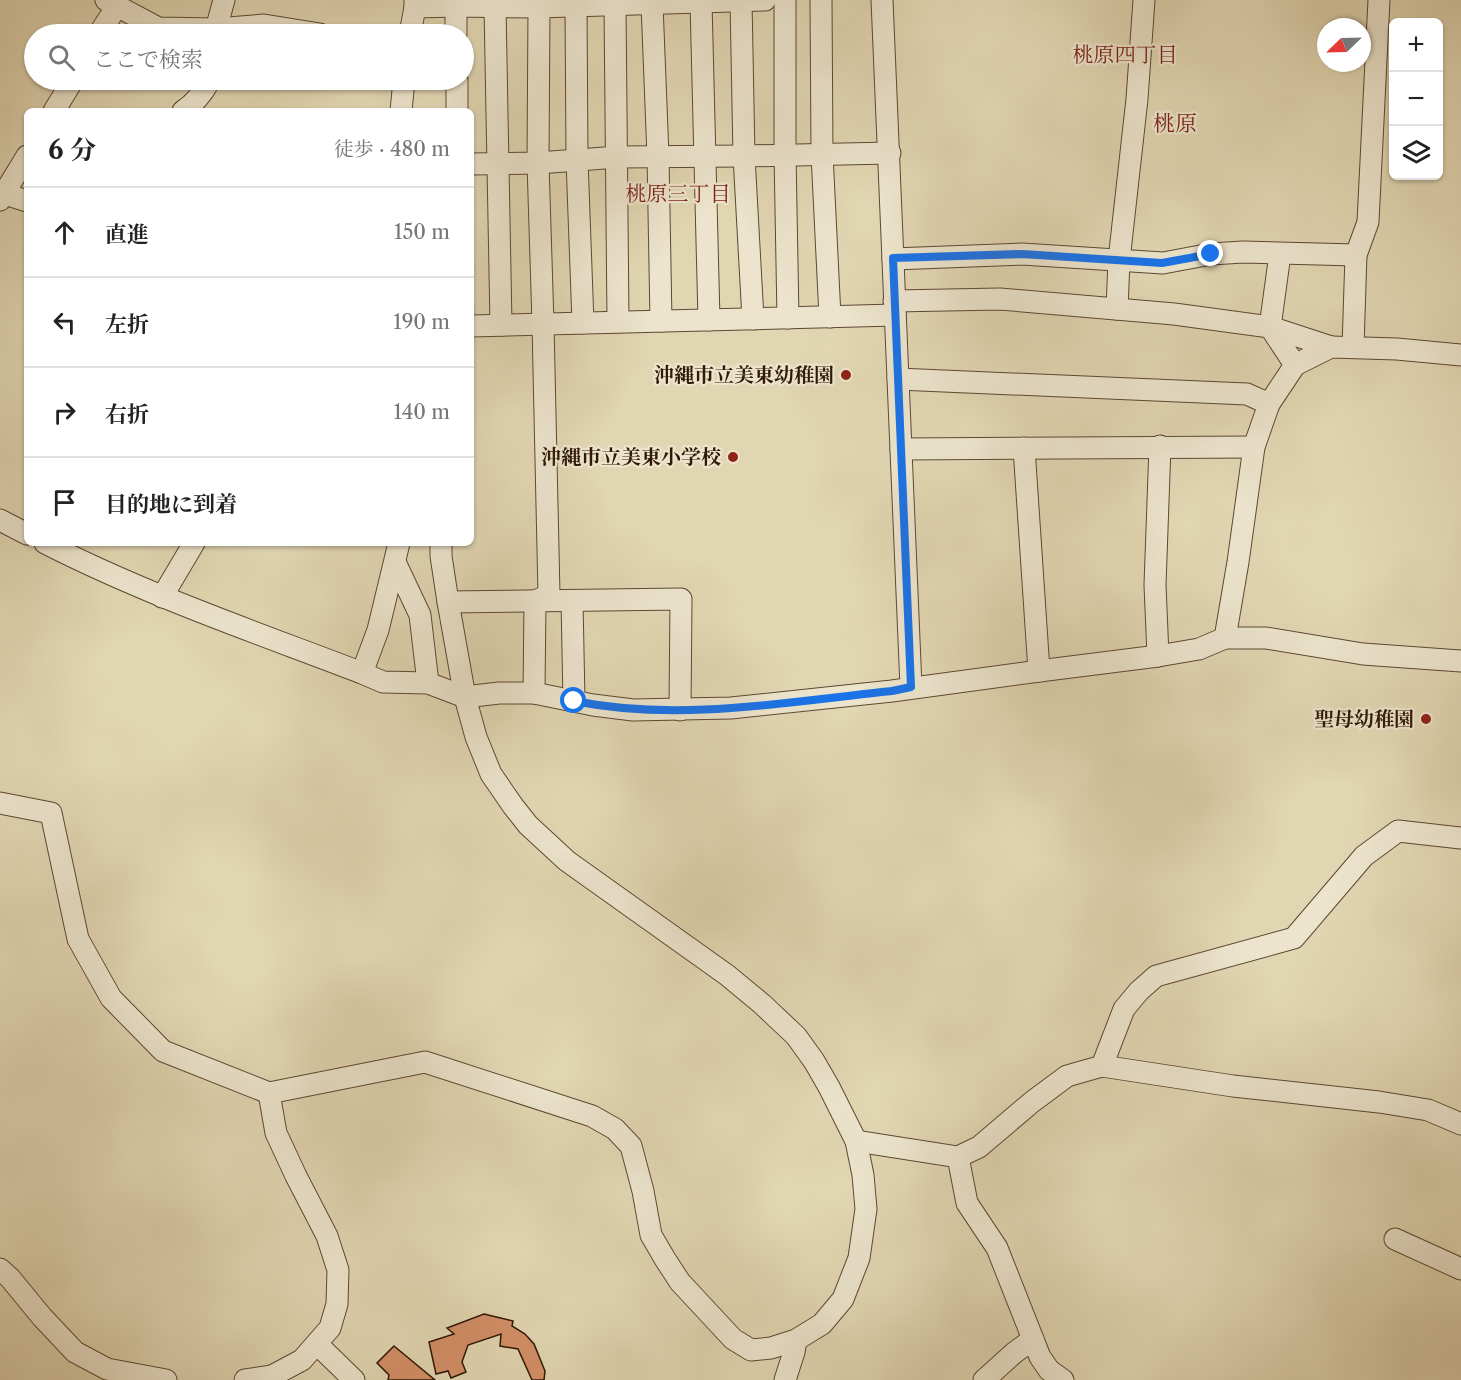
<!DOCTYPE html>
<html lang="ja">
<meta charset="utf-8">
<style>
:root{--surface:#fff;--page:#f2f2f2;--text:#222;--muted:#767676;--line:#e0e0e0}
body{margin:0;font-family:"Libre Caslon Text","Noto Serif JP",serif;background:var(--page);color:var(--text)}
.controls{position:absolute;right:18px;top:18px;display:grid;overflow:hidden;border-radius:9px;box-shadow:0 2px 4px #0004}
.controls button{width:54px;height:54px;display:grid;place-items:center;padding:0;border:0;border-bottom:2px solid var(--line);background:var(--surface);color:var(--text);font:30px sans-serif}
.compass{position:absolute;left:1317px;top:18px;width:54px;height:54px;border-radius:50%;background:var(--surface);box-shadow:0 2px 4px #0004;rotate:247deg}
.stop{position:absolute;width:18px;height:18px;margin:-14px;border:4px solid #1a73e8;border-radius:50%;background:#fff}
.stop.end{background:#1a73e8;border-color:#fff;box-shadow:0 2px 6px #0008}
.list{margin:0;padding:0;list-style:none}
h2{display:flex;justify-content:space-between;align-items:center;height:78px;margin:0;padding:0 24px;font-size:26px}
h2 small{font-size:20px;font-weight:400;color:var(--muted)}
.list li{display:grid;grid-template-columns:39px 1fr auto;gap:18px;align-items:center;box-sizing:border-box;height:90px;padding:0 24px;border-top:2px solid var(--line)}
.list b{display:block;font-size:22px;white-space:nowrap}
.list em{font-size:20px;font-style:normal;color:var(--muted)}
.icon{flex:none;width:33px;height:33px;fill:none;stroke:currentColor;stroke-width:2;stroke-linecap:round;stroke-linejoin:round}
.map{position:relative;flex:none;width:1461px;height:1380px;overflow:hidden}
.search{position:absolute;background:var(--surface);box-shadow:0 2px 4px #0004;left:24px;top:24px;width:450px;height:66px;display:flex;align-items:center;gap:15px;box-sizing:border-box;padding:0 21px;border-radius:33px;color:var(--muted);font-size:22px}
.panel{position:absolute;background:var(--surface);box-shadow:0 2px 4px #0004;left:24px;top:108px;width:450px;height:438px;border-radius:9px}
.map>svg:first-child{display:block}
</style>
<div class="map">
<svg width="1461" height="1380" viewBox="0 0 1461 1380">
<rect width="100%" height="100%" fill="#e1d6b2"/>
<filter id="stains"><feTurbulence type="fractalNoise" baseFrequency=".00333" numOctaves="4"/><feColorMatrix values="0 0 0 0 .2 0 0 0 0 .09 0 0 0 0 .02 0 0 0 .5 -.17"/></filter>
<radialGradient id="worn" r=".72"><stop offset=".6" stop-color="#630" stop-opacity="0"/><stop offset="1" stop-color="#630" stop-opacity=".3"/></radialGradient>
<g fill="#d39068" stroke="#301907" stroke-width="1.5">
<polygon points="484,1314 513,1321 512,1326 525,1334 534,1344 545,1371 544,1380 532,1380 518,1349 500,1346 501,1334 468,1345 462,1362 466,1372 451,1378 448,1371 436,1374 429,1342 454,1334 447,1328"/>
<polygon points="394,1346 435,1380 388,1380 389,1375 377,1363"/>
</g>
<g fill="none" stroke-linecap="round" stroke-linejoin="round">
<g stroke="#5c4832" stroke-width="23">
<g id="minor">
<polyline points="106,0 158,28 216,29 264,25 320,34"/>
<polyline points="785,0 785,154 788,318"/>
<polyline points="821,0 822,154 830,317"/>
<polyline points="882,0 911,687"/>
<polyline points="741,1 744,156 753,319"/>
<polyline points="701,2 709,320"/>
<polyline points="652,4 658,156 661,321"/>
<polyline points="615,5 618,322"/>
<polyline points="456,6 456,34"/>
<polyline points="576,6 577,160 583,323"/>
<polyline points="415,7 456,6 539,7 765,0"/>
<polyline points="495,7 501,325"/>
<polyline points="99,34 117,6 117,0"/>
<polyline points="216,34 216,29 224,0"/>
<polyline points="410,34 415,7 415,0"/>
<polyline points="457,80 457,111"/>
<polyline points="54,111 73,80"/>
<path d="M 183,111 C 194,104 204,91 210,80"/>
<polyline points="401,111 404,80"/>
<polyline points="471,164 538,163 618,157 744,156 890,153"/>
<polyline points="5,194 27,201"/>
<polyline points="0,200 27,156"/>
<polyline points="1280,254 1270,327 1331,347"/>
<polyline points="893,259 1022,254 1163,263 1211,254 1243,252 1356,255"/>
<polyline points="894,301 1000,299 1174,314 1270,327 1295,365"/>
<polyline points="1117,309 1119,260 1137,99 1144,0"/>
<polyline points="471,326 895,315"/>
<polyline points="1353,347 1356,255 1368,222 1379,0"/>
<polyline points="898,379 1247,394 1269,404"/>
<polyline points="1024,448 1039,671"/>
<polyline points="901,449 1254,447"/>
<polyline points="0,520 27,534"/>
<path d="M 45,543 C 147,595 255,632 362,673 L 383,682 L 428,683 L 465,697 L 499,693 L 534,693 L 593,705 L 633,710 L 731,708 L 892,691 L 1039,671 L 1158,656 L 1199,649 L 1225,638 L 1238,562 L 1254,447 L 1269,404 L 1295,365 L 1331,347 L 1397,349 L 1461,355"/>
<polyline points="395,562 420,615 428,683"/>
<polyline points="162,597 194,543"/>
<polyline points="572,601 574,701"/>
<polyline points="448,602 681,599 680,710"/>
<polyline points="1225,638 1266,638 1363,654 1461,661"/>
<polyline points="1158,656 1155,585 1160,446"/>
<polyline points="362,673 378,630 399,543"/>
<polyline points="534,693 535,601 549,595 543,324 538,163 539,7"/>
<polyline points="0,803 51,813 78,939 111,998 163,1051 269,1093 425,1062 592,1116 615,1129 631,1146 643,1191 651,1235 665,1259 680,1282 733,1339 751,1350 771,1348 796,1340 822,1324 843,1299 859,1258 866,1209 863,1175 856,1141 829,1087 814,1061 796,1036 762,1004 727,975 567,861 528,825 513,806 491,774 476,737 465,697 448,602 441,556 441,543"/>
<polyline points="1102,1066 1124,1009 1139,991 1156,976 1294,938 1364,856 1398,831 1461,838"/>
<polyline points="856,1141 958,1157 979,1147 1032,1102 1067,1076 1102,1066 1233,1086 1379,1102 1428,1110 1461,1124"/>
<polyline points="958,1157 967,1203 997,1248 1040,1357 1049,1370 1063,1380"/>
<polyline points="1395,1239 1461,1269"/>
<polyline points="0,1269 10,1278 42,1317 75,1352 107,1369 166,1380"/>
<polyline points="317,1344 354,1380"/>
<polyline points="245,1380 272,1376 302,1360 330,1328 337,1304 338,1270 327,1236 296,1176 276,1133 269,1093"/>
<polyline points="785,1380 794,1352 796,1340"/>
<polyline points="984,1380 1014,1353 1033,1339"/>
</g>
</g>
<use href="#minor" stroke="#ece4cd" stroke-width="21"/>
</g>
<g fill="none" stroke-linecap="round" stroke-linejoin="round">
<path stroke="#1a73e8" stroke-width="8" d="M 574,701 C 678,722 787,702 892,691 L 911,687 L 893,258 L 1022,254 L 1162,263 L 1211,254"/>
</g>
<g fill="#8f2418" stroke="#ece4cd" stroke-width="2">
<circle cx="846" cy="375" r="6"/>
<circle cx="733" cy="457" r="6"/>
<circle cx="1426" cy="719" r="6"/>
</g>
<g text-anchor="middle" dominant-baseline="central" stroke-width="4.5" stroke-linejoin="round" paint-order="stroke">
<g font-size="20" font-weight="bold" fill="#301907" stroke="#ece4cd" text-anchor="end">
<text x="834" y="375">沖縄市立美東幼稚園</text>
<text x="721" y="457">沖縄市立美東小学校</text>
<text x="1414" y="719">聖母幼稚園</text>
</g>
<g font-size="21" fill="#7a1f14" stroke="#ece4cd">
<text x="1125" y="54">桃原四丁目</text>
<text x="678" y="193">桃原三丁目</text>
</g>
<g font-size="22" fill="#7a1f14" stroke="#ece4cd">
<text x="1175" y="123">桃原</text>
</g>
</g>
<rect width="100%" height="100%" filter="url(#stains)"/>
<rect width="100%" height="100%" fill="url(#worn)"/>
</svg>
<div class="controls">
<button>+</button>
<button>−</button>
<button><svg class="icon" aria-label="layers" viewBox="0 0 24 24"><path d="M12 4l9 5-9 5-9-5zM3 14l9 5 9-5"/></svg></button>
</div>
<svg class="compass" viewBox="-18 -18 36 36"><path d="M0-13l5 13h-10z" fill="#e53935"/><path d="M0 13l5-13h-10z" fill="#767676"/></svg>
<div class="stop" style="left:574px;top:701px"></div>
<div class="stop end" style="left:1211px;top:254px"></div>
<div class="search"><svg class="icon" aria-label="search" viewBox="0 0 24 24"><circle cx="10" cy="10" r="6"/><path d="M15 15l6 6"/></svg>ここで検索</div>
<section class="panel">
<h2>6 分<small>徒歩 · 480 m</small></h2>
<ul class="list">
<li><svg class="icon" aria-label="ahead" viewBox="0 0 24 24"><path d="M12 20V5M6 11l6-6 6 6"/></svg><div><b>直進</b></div><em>150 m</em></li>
<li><svg class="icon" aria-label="left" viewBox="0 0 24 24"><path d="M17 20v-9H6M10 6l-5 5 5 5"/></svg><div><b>左折</b></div><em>190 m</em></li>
<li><svg class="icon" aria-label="right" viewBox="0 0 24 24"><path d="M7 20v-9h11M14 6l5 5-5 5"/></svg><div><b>右折</b></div><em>140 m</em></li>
<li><svg class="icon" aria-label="arrive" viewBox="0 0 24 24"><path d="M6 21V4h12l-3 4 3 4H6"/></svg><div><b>目的地に到着</b></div></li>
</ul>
</section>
</div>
